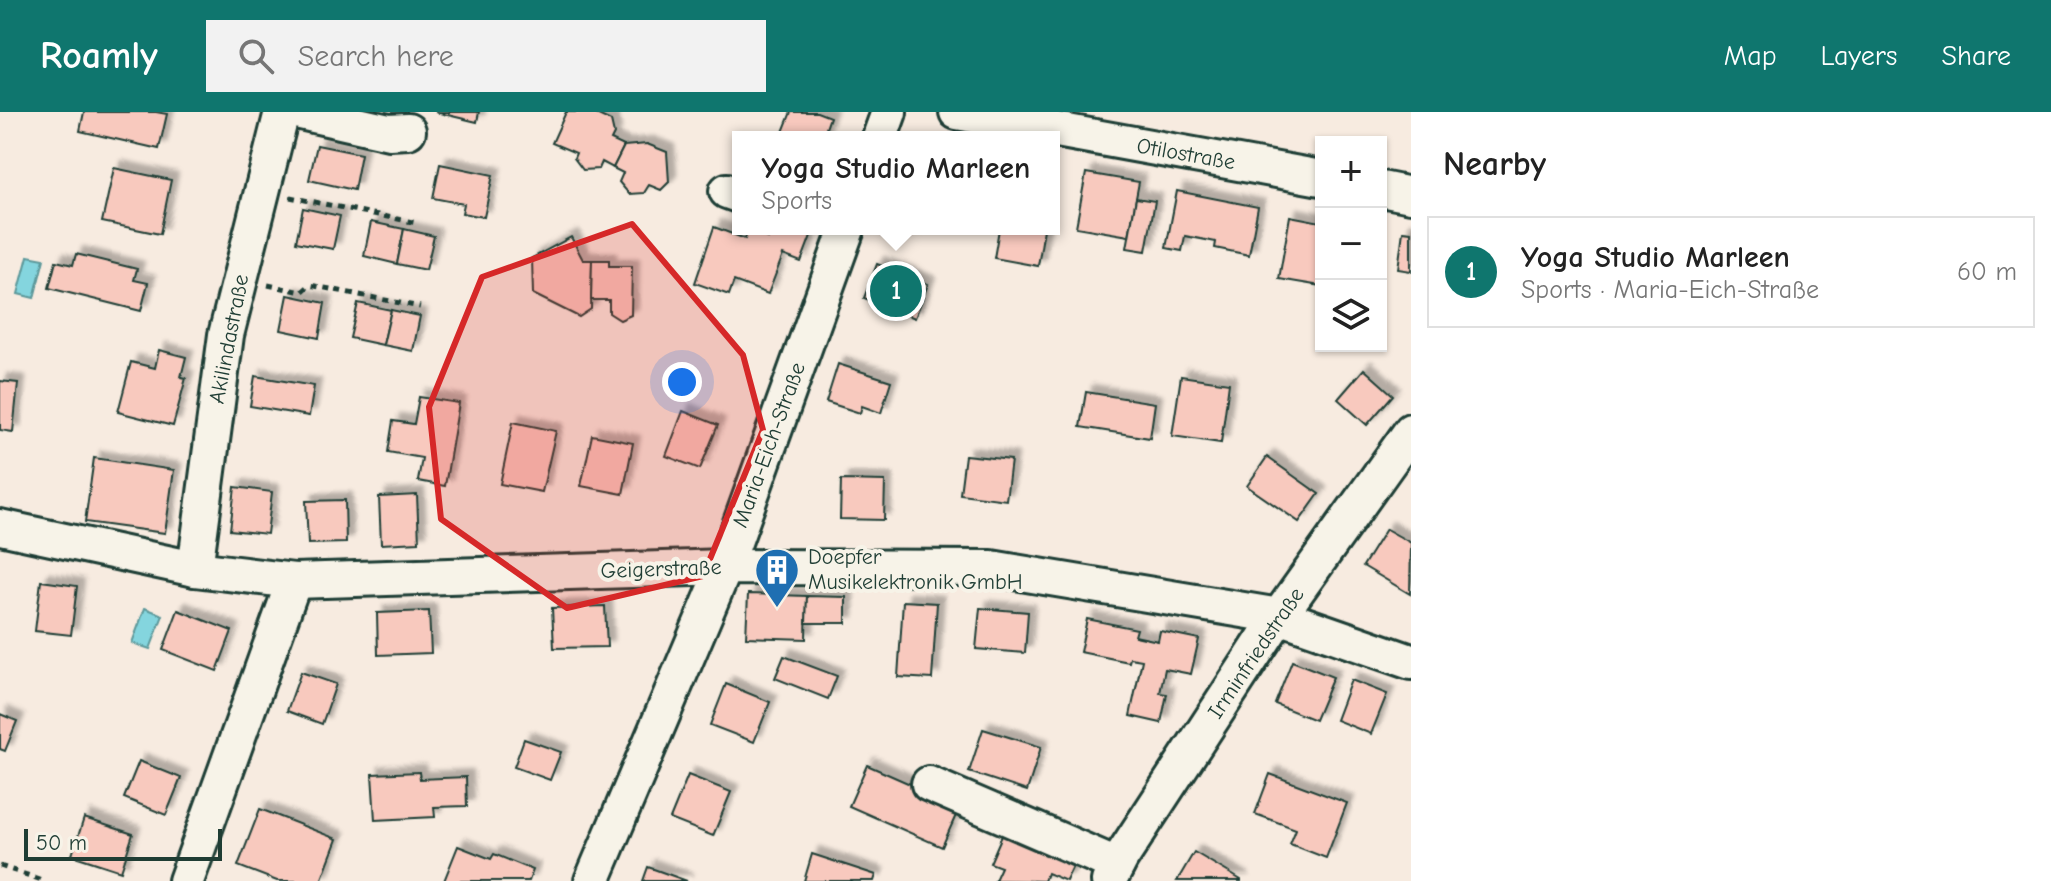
<!DOCTYPE html>
<meta charset="utf-8">
<style>
:root{--surface:#fff;--page:#f2f2f2;--text:#222;--muted:#767676;--line:#e0e0e0;--accent:#0f766e}
body{margin:0;font-family:"Comic Neue",sans-serif;background:var(--page);color:var(--text)}
.controls{position:absolute;right:24px;top:24px;display:grid;overflow:hidden;border-radius:0px;box-shadow:0 2px 6px #0004}
.controls button{width:72px;height:72px;display:grid;place-items:center;padding:0;border:0;border-bottom:2px solid var(--line);background:var(--surface);color:var(--text);font:40px sans-serif}
.scale{position:absolute;left:24px;bottom:20px;width:198px;box-sizing:border-box;padding-left:8px;border:4px solid #1f3d34;border-top:0;font-size:22px;line-height:28px;white-space:nowrap;color:#1f3d34;-webkit-text-stroke:6px #f7f3e8;paint-order:stroke}
.you{position:absolute;left:682px;top:270px;width:28px;height:28px;margin:-20px;border:6px solid #fff;border-radius:50%;background:#1a73e8;box-shadow:0 0 0 12px #1a73e833}
.badge{display:grid;place-items:center;width:52px;height:52px;border-radius:50%;background:var(--accent);color:#fff;font-size:26px;font-weight:700}
.pin{position:absolute;translate:-50% -50%;border:4px solid #fff;box-shadow:0 2px 8px #0006}
.popup{position:absolute;left:732px;top:19px;width:328px;height:104px;box-sizing:border-box;display:grid;place-content:center;border-radius:0px;background:var(--surface);filter:drop-shadow(0 2px 6px #0005);font-size:26px;white-space:nowrap;color:var(--muted)}
.popup b{font-size:30px;color:var(--text)}
.popup::after{content:'';position:absolute;left:50%;top:100%;margin-left:-16px;border:16px solid transparent;border-top-color:var(--surface)}
.list{margin:0;padding:0;list-style:none}
h2{display:flex;justify-content:space-between;align-items:center;height:104px;margin:0;padding:0 32px;font-size:34px}
h2 small{font-size:26px;font-weight:400;color:var(--muted)}
.list li{display:grid;grid-template-columns:52px 1fr auto;gap:24px;align-items:center;box-sizing:border-box;height:112px;margin:0 16px 16px;padding:0 16px;border:2px solid var(--line);border-radius:0px}
.list b{display:block;font-size:30px;white-space:nowrap}
.list p{margin:0;font-size:26px;white-space:nowrap;color:var(--muted)}
.list em{font-size:26px;font-style:normal;color:var(--muted)}
.icon{flex:none;width:44px;height:44px;fill:none;stroke:currentColor;stroke-width:2;stroke-linecap:round;stroke-linejoin:round}
.map{position:relative;flex:none;width:1411px;height:769px;overflow:hidden}
header{display:flex;align-items:center;gap:48px;box-sizing:border-box;height:112px;padding:0 40px;background:var(--accent);color:#fff}
header strong{font-size:38px}
nav{display:flex;gap:44px;margin-inline-start:auto;font-size:28px}
.search{width:560px;height:72px;background:var(--page);display:flex;align-items:center;gap:20px;box-sizing:border-box;padding:0 28px;border-radius:0px;color:var(--muted);font-size:30px}
main{display:flex}
aside{flex:1;background:var(--surface)}
.map>svg:first-child{display:block}
</style>
<header>
<strong>Roamly</strong>
<div class="search"><svg class="icon" aria-label="search" viewBox="0 0 24 24"><circle cx="10" cy="10" r="6"/><path d="M15 15l6 6"/></svg>Search here</div>
<nav><a>Map</a><a>Layers</a><a>Share</a></nav>
</header>
<main>
<div class="map">
<svg width="1411" height="769" viewBox="0 0 1411 769">
<defs>
<filter id="shadow"><feDropShadow dx="7" dy="-7" stdDeviation="2" flood-color="#0004"/></filter>
</defs>
<rect width="100%" height="100%" fill="#f7ebe0"/>
<filter id="ink" filterUnits="userSpaceOnUse"><feTurbulence type="fractalNoise" baseFrequency=".0125" numOctaves="2"/><feDisplacementMap in="SourceGraphic" scale="16" xChannelSelector="R" yChannelSelector="G"/><feConvolveMatrix kernelMatrix="1 2 1 2 8 2 1 2 1" color-interpolation-filters="sRGB"/></filter>
<g filter="url(#ink)">
<g fill="#84d5de" stroke="#5c989a" stroke-width="2">
<polygon points="28,144 44,147 34,186 18,182"/>
<polygon points="145,496 163,503 150,537 132,531"/>
</g>
<g fill="#f8c9be" stroke="#1f3d34" stroke-width="2" filter="url(#shadow)">
<polygon points="84,0 156,0 167,2 159,37 80,19"/>
<polygon points="435,0 479,0 477,10"/>
<polygon points="566,0 592,0 611,9 614,22 611,28 624,34 613,56 602,50 599,57 583,58 574,46 576,41 552,31"/>
<polygon points="791,0 817,0 830,5 823,25 781,25"/>
<polygon points="647,32 667,40 669,70 661,78 649,73 644,81 629,82 619,70 623,61 613,56 624,34"/>
<polygon points="317,33 361,42 354,78 309,68"/>
<polygon points="440,52 493,63 484,105 462,101 464,92 433,86"/>
<polygon points="114,56 171,68 160,122 102,110"/>
<polygon points="1086,61 1139,70 1129,124 1076,115"/>
<polygon points="1177,79 1258,95 1249,143 1215,136 1216,130 1185,124 1182,139 1166,136"/>
<polygon points="1136,86 1155,89 1146,139 1127,136"/>
<polygon points="303,96 340,104 333,137 296,130"/>
<polygon points="1290,104 1321,110 1321,174 1279,167"/>
<polygon points="371,110 404,117 397,152 364,144"/>
<polygon points="714,115 745,127 748,119 768,126 771,117 800,117 812,121 801,150 783,143 768,182 734,169 729,183 695,171"/>
<polygon points="404,117 434,124 426,158 397,152"/>
<polygon points="999,117 1044,117 1038,154 994,146"/>
<polygon points="1403,119 1411,120 1411,159 1398,157"/>
<polygon points="571,125 583,148 592,148 591,197 579,205 533,182 532,146"/>
<polygon points="76,142 137,157 134,168 148,171 141,199 49,176 56,149 73,153"/>
<polygon points="592,148 609,148 609,154 632,154 631,203 620,208 609,201 609,188 591,188"/>
<polygon points="877,152 928,172 915,206 864,186"/>
<polygon points="288,183 325,191 319,226 281,218"/>
<polygon points="358,191 391,198 383,233 350,226"/>
<polygon points="391,198 420,204 413,239 383,233"/>
<polygon points="159,238 186,245 181,265 186,266 173,314 118,300 131,250 155,256"/>
<polygon points="838,252 891,269 881,301 862,294 860,301 826,290"/>
<polygon points="1364,257 1393,283 1367,313 1338,287"/>
<polygon points="255,264 314,274 309,304 250,294"/>
<polygon points="1181,264 1229,271 1221,331 1172,324"/>
<polygon points="0,269 18,271 13,320 0,318"/>
<polygon points="1086,280 1155,291 1150,326 1080,315"/>
<polygon points="419,285 459,291 445,374 418,369 422,346 388,340 393,309 414,312"/>
<polygon points="683,299 718,313 700,357 666,344"/>
<polygon points="513,310 556,319 542,380 500,372"/>
<polygon points="592,323 633,331 623,382 581,374"/>
<polygon points="965,343 1011,348 1006,388 960,382"/>
<polygon points="1267,345 1319,382 1299,410 1247,374"/>
<polygon points="94,346 174,358 165,421 85,410"/>
<polygon points="841,368 885,369 884,408 840,407"/>
<polygon points="235,375 272,380 267,422 230,418"/>
<polygon points="417,383 419,430 381,432 379,385"/>
<polygon points="345,388 346,431 308,432 306,389"/>
<polygon points="1386,417 1411,431 1410,482 1363,454"/>
<polygon points="41,469 77,474 71,523 35,519"/>
<polygon points="748,482 807,484 806,527 746,525"/>
<polygon points="807,484 846,485 846,511 806,511"/>
<polygon points="903,489 937,491 932,567 898,565"/>
<polygon points="605,494 607,535 554,536 552,496"/>
<polygon points="980,496 1028,500 1025,541 976,537"/>
<polygon points="178,498 232,519 217,559 163,538"/>
<polygon points="429,499 431,541 378,543 377,501"/>
<polygon points="1087,507 1137,517 1135,524 1158,529 1160,519 1199,527 1191,562 1165,557 1160,581 1167,582 1161,611 1130,604 1142,548 1130,546 1129,550 1080,540"/>
<polygon points="784,544 837,564 828,587 775,566"/>
<polygon points="1292,549 1333,565 1315,608 1275,592"/>
<polygon points="301,560 336,572 322,612 287,599"/>
<polygon points="1351,568 1387,582 1371,622 1336,608"/>
<polygon points="726,572 770,590 754,630 710,613"/>
<polygon points="0,602 17,609 5,639 0,637"/>
<polygon points="983,617 1041,635 1027,679 969,660"/>
<polygon points="524,627 561,640 550,668 514,655"/>
<polygon points="139,649 181,666 166,703 124,686"/>
<polygon points="867,653 960,694 942,735 849,694"/>
<polygon points="419,660 420,667 466,665 467,694 434,695 435,705 375,708 372,662"/>
<polygon points="1270,662 1347,691 1326,746 1290,732 1296,717 1255,702"/>
<polygon points="688,663 731,680 713,724 670,707"/>
<polygon points="260,697 337,727 321,769 277,769 238,754"/>
<polygon points="84,706 133,722 121,759 72,743"/>
<polygon points="1007,712 1074,752 1066,769 1047,761 1044,769 995,768 1001,755 990,751"/>
<polygon points="458,734 491,747 494,742 533,758 529,769 444,769"/>
<polygon points="1194,740 1241,768 1241,769 1177,769"/>
<polygon points="812,742 876,763 874,769 804,769"/>
<polygon points="648,755 687,769 643,769"/>
</g>
<g fill="none" stroke-linecap="round" stroke-linejoin="round">
<g stroke="#1f3d34" stroke-width="40">
<g id="minor">
<polyline points="300,0 389,20 408,19"/>
<polyline points="957,0 1321,66"/>
<polyline points="880,25 889,0"/>
<polyline points="1381,77 1411,83"/>
<polyline points="727,79 738,83"/>
<polyline points="0,415 195,457 294,469 725,455 991,456 1279,504 1411,550"/>
<polyline points="195,457 226,223 282,0"/>
<polyline points="929,672 1117,753"/>
<polyline points="186,769 294,469"/>
<polyline points="592,769 725,455 847,117"/>
<polyline points="1109,769 1121,746 1279,504 1411,319"/>
</g>
</g>
<g stroke="#1f3d34" stroke-width="5" stroke-dasharray="6 6" stroke-linecap="butt">
<polyline points="290,85 417,111"/>
<polyline points="268,173 302,180 310,173 420,195"/>
<polyline points="0,754 45,769"/>
</g>
<use href="#minor" stroke="#f7f3e8" stroke-width="34"/>
</g>
</g>
<path fill="#d62828" fill-opacity="0.2" stroke="#d62828" stroke-width="6" stroke-linejoin="round" d="M 632,112 L 743,243 L 763,318 L 703,464 L 567,496 L 441,407 L 429,295 L 482,165 Z"/>
<defs>
<g id="building-pin" transform="scale(2.3)"><path d="M0 17L-7.5 6A9.5 9.5 0 1 1 7.5 6Z" fill="#1f6fb2" stroke="#f7f3e8"/><path d="M-4-6H4V6H1V3H-1V6H-4ZM-2.5-4.3h1.7v1.8h-1.7ZM.8-4.3h1.7v1.8H.8ZM-2.5-1h1.7V.8h-1.7ZM.8-1h1.7V.8H.8Z" fill="#fff"/></g>
</defs>
<g fill-rule="evenodd">
<use href="#building-pin" x="777" y="458"/>
</g>
<g text-anchor="middle" dominant-baseline="central" stroke-width="8" stroke-linejoin="round" paint-order="stroke">
<g font-size="22" fill="#1f3d34" stroke="#f7f3e8">
<text transform="translate(1186 42) rotate(10)">Otilostraße</text>
<text transform="translate(229 227) rotate(-79)">Akilindastraße</text>
<text transform="translate(769 333) rotate(-70)">Maria-Eich-Straße</text>
<text transform="translate(661 457) rotate(-2)">Geigerstraße</text>
<text transform="translate(1256 541) rotate(-56)">Irminfriedstraße</text>
</g>
<g font-size="22" fill="#1f3d34" stroke="#f7f3e8" text-anchor="start">
<text x="808" y="445">Doepfer<tspan x="808" dy="25">Musikelektronik GmbH</tspan></text>
</g>
</g>
</svg>
<div class="controls">
<button>+</button>
<button>−</button>
<button><svg class="icon" aria-label="layers" viewBox="0 0 24 24"><path d="M12 4l9 5-9 5-9-5zM3 14l9 5 9-5"/></svg></button>
</div>
<div class="scale">50 m</div>
<div class="you"></div>
<div class="pin badge" style="left:896px;top:179px">1</div>
<div class="popup"><b>Yoga Studio Marleen</b>Sports</div>
</div>
<aside>
<h2>Nearby<small></small></h2>
<ul class="list">
<li><span class="badge">1</span><div><b>Yoga Studio Marleen</b><p>Sports · Maria-Eich-Straße</p></div><em>60 m</em></li>
</ul>
</aside>
</main>
